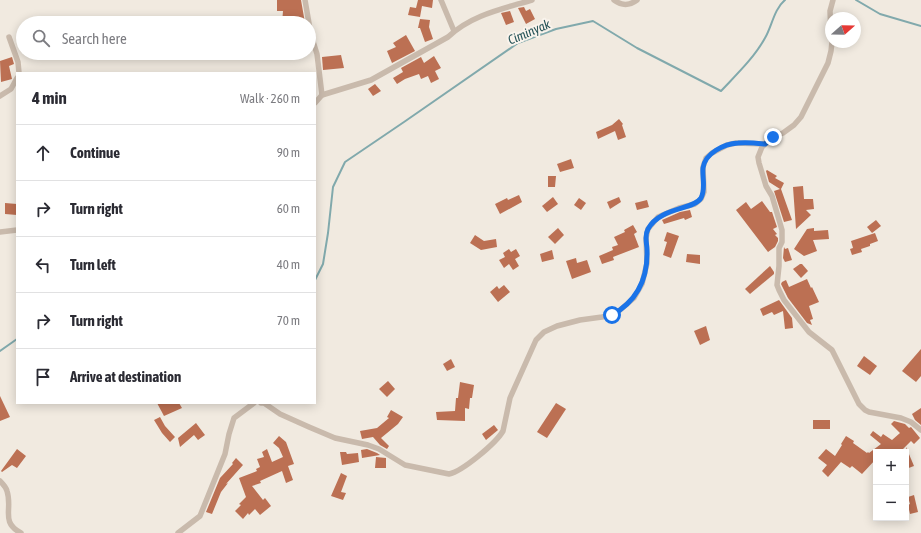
<!DOCTYPE html>
<meta charset="utf-8">
<style>
:root{--surface:#fff;--page:#f2f2f3;--text:#2b2b33;--muted:#7c7c81;--line:#e1e1e2}
body{margin:0;font-family:"Asap Condensed",sans-serif;background:var(--page);color:var(--text)}
.controls{position:absolute;right:12px;bottom:12px;display:grid;overflow:hidden;border-radius:0px;box-shadow:0 2px 10px #0003}
.controls button{width:36px;height:36px;display:grid;place-items:center;padding:0;border:0;border-bottom:1px solid var(--line);background:var(--surface);color:var(--text);font:20px sans-serif}
.compass{position:absolute;left:825px;top:12px;width:36px;height:36px;border-radius:50%;background:var(--surface);box-shadow:0 2px 10px #0003;rotate:70deg}
.stop{position:absolute;width:12px;height:12px;margin:-9px;border:3px solid #1a73e8;border-radius:50%;background:#fff}
.stop.end{background:#1a73e8;border-color:#fff;box-shadow:0 1px 4px #0008}
.list{margin:0;padding:0;list-style:none}
h2{display:flex;justify-content:space-between;align-items:center;height:52px;margin:0;padding:0 16px;font-size:17px}
h2 small{font-size:13px;font-weight:400;color:var(--muted)}
.list li{display:grid;grid-template-columns:26px 1fr auto;gap:12px;align-items:center;box-sizing:border-box;height:56px;padding:0 16px;border-top:1px solid var(--line)}
.list b{display:block;font-size:15px;white-space:nowrap}
.list em{font-size:13px;font-style:normal;color:var(--muted)}
.icon{flex:none;width:22px;height:22px;fill:none;stroke:currentColor;stroke-width:2;stroke-linecap:round;stroke-linejoin:round}
.map{position:relative;flex:none;width:921px;height:533px;overflow:hidden}
.search{position:absolute;background:var(--surface);box-shadow:0 2px 10px #0003;left:16px;top:16px;width:300px;height:44px;display:flex;align-items:center;gap:10px;box-sizing:border-box;padding:0 14px;border-radius:22px;color:var(--muted);font-size:15px}
.panel{position:absolute;background:var(--surface);box-shadow:0 2px 10px #0003;left:16px;top:72px;width:300px;height:332px;border-radius:0px}
.map>svg:first-child{display:block}
</style>
<div class="map">
<svg width="921" height="533" viewBox="0 0 921 533">
<rect width="100%" height="100%" fill="#f1eae0"/>
<g fill="none" stroke-linecap="round" stroke-linejoin="round">
<g stroke="#81a9ac" stroke-width="2">
<polyline points="856,0 880,14 921,26"/>
<path d="M 315,280 L 323,264 L 328,233 L 333,187 L 345,162 L 404,122 L 518,43 L 556,29 L 593,21 L 637,48 L 721,91 C 736,75 754,58 765,38 C 772,26 774,9 785,0"/>
<polyline points="0,351 17,339"/>
</g>
</g>
<g fill="#bc7053">
<polygon points="277,0 301,0 305,23 282,23 283,11 277,11"/>
<polygon points="418,0 433,0 432,8 422,6 420,17 408,15 410,7 416,8"/>
<polygon points="524,7 526,11 530,9 535,19 526,24 518,8"/>
<polygon points="510,11 514,22 506,25 501,13"/>
<polygon points="420,19 430,20 429,27 433,39 425,42 420,28 418,28"/>
<polygon points="406,35 415,51 392,63 387,51 396,47 393,43"/>
<polygon points="341,55 344,68 323,70 322,57"/>
<polygon points="434,56 441,68 435,71 439,79 431,83 428,76 421,79 419,74 405,79 397,84 393,78 403,72 401,68 421,57 424,63"/>
<polygon points="12,57 14,64 9,66 12,79 1,82 0,61"/>
<polygon points="375,84 381,91 373,96 368,89"/>
<polygon points="619,119 623,124 622,125 626,137 618,140 615,131 598,139 596,132 612,125"/>
<polygon points="571,159 574,168 560,172 557,164"/>
<polygon points="767,170 777,176 775,178 784,183 781,189 792,220 784,222 774,191 780,189 769,182 766,171"/>
<polygon points="548,176 556,176 555,187 548,187"/>
<polygon points="803,186 804,199 813,199 814,209 806,210 811,215 796,229 793,187"/>
<polygon points="519,195 522,202 500,214 495,204 507,198 508,200"/>
<polygon points="553,197 558,204 547,212 542,206"/>
<polygon points="619,197 621,202 610,209 607,202"/>
<polygon points="579,198 586,203 581,210 574,205"/>
<polygon points="647,200 649,207 637,210 635,203"/>
<polygon points="762,201 770,212 772,212 777,227 773,229 777,234 775,235 778,238 778,241 775,247 768,252 736,210 746,202 751,209"/>
<polygon points="5,203 17,204 17,215 5,214"/>
<polygon points="690,210 692,217 685,220 684,218 664,224 662,220 680,212"/>
<polygon points="876,220 881,226 872,233 867,227"/>
<polygon points="633,225 637,232 634,234 639,247 613,257 614,260 602,264 599,256 613,250 612,247 618,245 614,237 625,232 624,230"/>
<polygon points="558,228 564,235 555,244 548,237"/>
<polygon points="814,228 814,231 828,230 829,239 813,240 817,251 804,256 794,249 807,229"/>
<polygon points="667,232 679,236 671,258 663,255 667,242 664,241"/>
<polygon points="875,233 878,241 870,244 870,246 861,249 862,252 852,255 850,249 853,248 851,241"/>
<polygon points="475,235 484,241 496,239 497,247 481,250 470,243"/>
<polygon points="784,247 785,249 788,248 792,260 785,262 783,258"/>
<polygon points="509,249 511,252 516,249 520,256 515,259 519,266 513,270 509,264 504,268 499,260 505,257 503,253"/>
<polygon points="552,250 554,259 542,262 540,254"/>
<polygon points="687,254 700,255 700,264 686,262"/>
<polygon points="576,258 577,263 587,260 591,272 572,279 566,261"/>
<polygon points="800,264 802,264 808,271 801,278 793,269"/>
<polygon points="770,266 774,272 774,274 750,294 745,289"/>
<polygon points="807,279 811,288 812,287 819,302 809,306 813,319 810,320 812,325 807,323 788,298 781,284 782,282 786,280 789,287"/>
<polygon points="504,285 510,292 498,302 490,292 497,286 499,289"/>
<polygon points="779,300 792,318 793,328 785,329 783,311 774,315 772,312 763,316 760,309"/>
<polygon points="706,326 710,340 700,345 694,331"/>
<polygon points="921,349 921,376 916,382 902,371"/>
<polygon points="864,356 877,366 870,375 857,366"/>
<polygon points="451,359 455,367 447,371 443,364"/>
<polygon points="388,381 395,389 387,397 379,389"/>
<polygon points="460,382 474,385 472,398 470,398 469,409 465,408 465,421 437,420 436,412 455,411 456,398 458,398"/>
<polygon points="0,396 10,417 0,421"/>
<polygon points="157,403 179,403 182,408 164,416"/>
<polygon points="556,403 566,409 547,438 537,432"/>
<polygon points="921,408 921,425 915,420 912,414"/>
<polygon points="391,410 403,417 398,424 381,438 389,446 387,449 380,445 373,437 362,439 360,431 377,428 389,418 387,417"/>
<polygon points="160,417 165,426 175,437 170,442 162,433 154,420"/>
<rect x="813" y="420" width="17" height="9"/>
<polygon points="894,421 905,424 909,428 911,427 920,438 914,444 911,441 900,452 876,452 876,459 862,474 852,466 850,468 841,462 828,477 822,471 827,465 818,458 826,449 835,456 842,445 841,444 846,436 854,441 853,443 867,453 868,452 869,453 881,444 870,435 873,431 881,437 883,434 892,440 900,433 891,424"/>
<polygon points="196,423 205,435 198,440 194,435 180,447 178,438"/>
<polygon points="494,425 498,430 486,440 482,434"/>
<polygon points="279,436 286,442 294,464 288,466 293,480 286,483 282,471 260,481 261,483 252,486 263,500 265,498 271,506 260,515 255,509 249,515 248,513 243,519 235,511 241,505 239,504 246,497 239,478 257,471 256,469 260,467 257,459 264,457 262,452 267,449 272,462 283,457 279,448 273,443"/>
<polygon points="906,447 914,466 906,469"/>
<polygon points="17,449 26,456 17,468 12,465 2,472 1,471"/>
<polygon points="367,449 377,453 380,455 362,458 361,450"/>
<polygon points="340,452 346,452 347,454 358,453 359,462 342,465"/>
<polygon points="376,457 386,458 386,468 375,468"/>
<polygon points="236,458 243,465 226,484 228,483 221,492 212,514 206,512 220,478 233,464 232,463"/>
<polygon points="341,473 347,476 341,492 346,493 343,500 331,496"/>
<polygon points="914,495 918,512 910,514 908,505 910,504 908,497"/>
</g>
<g fill="none" stroke-linecap="round" stroke-linejoin="round">
<g stroke="#c9baac" stroke-width="5.5">
<polyline points="305,0 311,35 317,54 322,95"/>
<polyline points="441,0 454,31"/>
<path d="M 614,0 C 622,6 629,6 637,0"/>
<polyline points="831,34 830,11 833,0"/>
<polyline points="9,37 18,62 19,73"/>
<polyline points="832,42 831,51 828,63 801,117 794,125 783,133 773,137 762,147 758,157 759,163 766,186 772,196 782,230 782,242 779,248 779,266 777,285 779,290 784,300 809,332 832,350 859,404 865,410 869,412 901,418 911,422 921,430"/>
<polyline points="0,96 11,89 17,78"/>
<path d="M 315,103 L 322,95 L 371,80 L 448,37 C 471,15 502,9 532,0"/>
<polyline points="0,232 17,230"/>
<path d="M 261,403 L 264,403 L 280,414 L 309,427 L 335,438 L 368,445 L 379,449 L 405,465 L 449,474 C 463,471 496,443 503,431 L 510,398 L 536,340 L 544,332 L 557,326 L 580,320 L 602,317 L 612,315 L 620,310 L 634,298 L 642,284 L 647,263 L 646,238 L 648,229 L 658,217 L 679,208 L 695,204 L 701,199 L 704,192 L 703,167 L 706,158 L 712,153 L 727,145 L 736,143 L 765,144"/>
<path d="M 0,481 C 3,484 6,487 7,491 C 13,509 0,522 21,533"/>
<polyline points="178,533 200,516 225,454 229,434 234,418 254,403"/>
</g>
</g>
<g fill="none" stroke-linecap="round" stroke-linejoin="round">
<path stroke="#1a73e8" stroke-width="5" d="M 612,315 C 637,301 648,279 647,250 C 647,243 644,236 648,229 C 660,207 694,210 701,198 C 706,189 702,177 703,168 C 705,153 724,144 738,143 C 747,142 756,143 765,144 L 773,137"/>
</g>
<g text-anchor="middle" dominant-baseline="central" stroke-width="4" stroke-linejoin="round" paint-order="stroke">
<g font-size="13" font-style="italic" fill="#235156" stroke="#f9f3ec">
<text transform="translate(529 32) rotate(-23)">Ciminyak</text>
</g>
</g>
</svg>
<div class="controls">
<button>+</button>
<button>−</button>
</div>
<svg class="compass" viewBox="-18 -18 36 36"><path d="M0-13l5 13h-10z" fill="#e53935"/><path d="M0 13l5-13h-10z" fill="#7c7c81"/></svg>
<div class="stop" style="left:612px;top:315px"></div>
<div class="stop end" style="left:773px;top:137px"></div>
<div class="search"><svg class="icon" aria-label="search" viewBox="0 0 24 24"><circle cx="10" cy="10" r="6"/><path d="M15 15l6 6"/></svg>Search here</div>
<section class="panel">
<h2>4 min<small>Walk · 260 m</small></h2>
<ul class="list">
<li><svg class="icon" aria-label="ahead" viewBox="0 0 24 24"><path d="M12 20V5M6 11l6-6 6 6"/></svg><div><b>Continue</b></div><em>90 m</em></li>
<li><svg class="icon" aria-label="right" viewBox="0 0 24 24"><path d="M7 20v-9h11M14 6l5 5-5 5"/></svg><div><b>Turn right</b></div><em>60 m</em></li>
<li><svg class="icon" aria-label="left" viewBox="0 0 24 24"><path d="M17 20v-9H6M10 6l-5 5 5 5"/></svg><div><b>Turn left</b></div><em>40 m</em></li>
<li><svg class="icon" aria-label="right" viewBox="0 0 24 24"><path d="M7 20v-9h11M14 6l5 5-5 5"/></svg><div><b>Turn right</b></div><em>70 m</em></li>
<li><svg class="icon" aria-label="arrive" viewBox="0 0 24 24"><path d="M6 21V4h12l-3 4 3 4H6"/></svg><div><b>Arrive at destination</b></div></li>
</ul>
</section>
</div>
